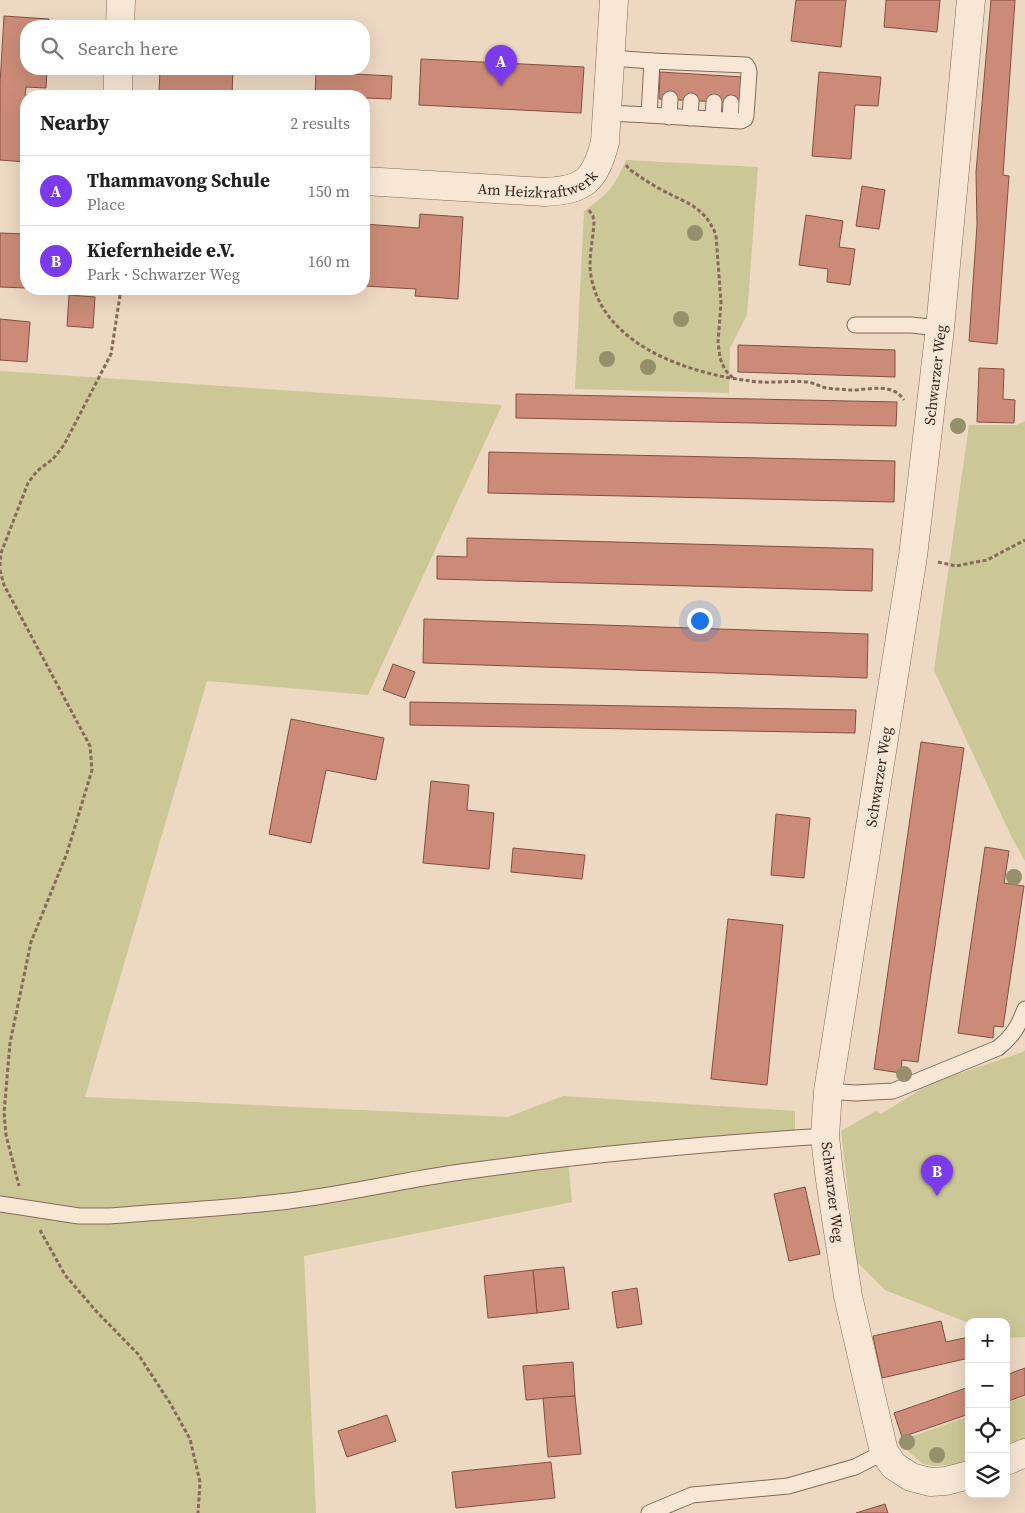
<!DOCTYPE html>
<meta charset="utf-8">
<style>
:root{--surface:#fff;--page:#f6f6f6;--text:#222;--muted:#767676;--line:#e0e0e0;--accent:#7c3aed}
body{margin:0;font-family:"Source Serif 4",serif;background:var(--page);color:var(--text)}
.controls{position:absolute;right:15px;bottom:15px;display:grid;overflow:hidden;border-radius:10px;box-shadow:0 5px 20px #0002}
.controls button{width:45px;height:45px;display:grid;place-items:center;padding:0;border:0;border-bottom:1px solid var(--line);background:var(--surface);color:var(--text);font:25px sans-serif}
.you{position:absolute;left:699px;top:620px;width:18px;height:18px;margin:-12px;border:4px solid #fff;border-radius:50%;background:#1a73e8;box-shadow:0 0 0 8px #1a73e833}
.badge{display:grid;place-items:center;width:32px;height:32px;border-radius:50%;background:var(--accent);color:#fff;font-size:16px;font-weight:700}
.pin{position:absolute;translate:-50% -41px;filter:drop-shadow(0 1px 2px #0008)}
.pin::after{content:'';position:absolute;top:26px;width:18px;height:15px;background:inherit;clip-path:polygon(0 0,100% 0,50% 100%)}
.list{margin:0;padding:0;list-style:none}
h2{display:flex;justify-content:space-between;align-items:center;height:65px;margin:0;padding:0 20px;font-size:21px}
h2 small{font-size:16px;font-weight:400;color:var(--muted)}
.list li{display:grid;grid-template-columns:32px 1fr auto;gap:15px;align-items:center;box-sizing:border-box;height:70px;padding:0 20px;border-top:1px solid var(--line)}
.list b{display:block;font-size:19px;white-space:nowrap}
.list p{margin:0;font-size:16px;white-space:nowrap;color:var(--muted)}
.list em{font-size:16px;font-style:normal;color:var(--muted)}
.icon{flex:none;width:28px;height:28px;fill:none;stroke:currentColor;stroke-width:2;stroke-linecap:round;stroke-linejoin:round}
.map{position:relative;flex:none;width:1025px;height:1513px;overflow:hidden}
.search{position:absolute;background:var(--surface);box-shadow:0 5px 20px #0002;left:20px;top:20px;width:350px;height:55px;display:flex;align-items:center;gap:12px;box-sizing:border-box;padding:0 18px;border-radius:20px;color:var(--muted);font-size:19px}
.panel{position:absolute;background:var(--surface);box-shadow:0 5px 20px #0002;left:20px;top:90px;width:350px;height:205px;border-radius:20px}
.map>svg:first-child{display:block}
</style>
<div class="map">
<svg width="1025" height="1513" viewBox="0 0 1025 1513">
<rect width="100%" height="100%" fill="#edd8c2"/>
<g fill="#cbc796">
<path d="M 626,160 L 758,167 L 747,315 L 730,348 L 729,393 L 575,389 L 584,211 C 609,193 614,188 626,160 Z"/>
<polygon points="0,371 502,405 368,695 207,681 85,1097 508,1117 563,1096 795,1111 795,1130 567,1152 572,1202 304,1256 316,1513 0,1513"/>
<polygon points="1025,421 1025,861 1012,838 934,670 969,425 1016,425"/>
<polygon points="1025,1050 1025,1337 1006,1338 1006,1322 969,1323 885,1290 856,1261 841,1131 876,1111 881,1114 931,1083 1023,1052"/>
<polygon points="1025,1397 1025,1446 1006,1454 1006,1403"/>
<polygon points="969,1416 969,1469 953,1465 933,1466 923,1464 897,1442"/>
</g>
<g fill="#cb8b78" stroke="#854f40">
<polygon points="796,0 846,0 841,47 791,41"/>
<polygon points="886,0 940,0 937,32 884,27"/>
<polygon points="991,0 1015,0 1003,175 1009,176 997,344 969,341 977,225 976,172"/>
<polygon points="4,16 49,19 49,26 26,26 26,69 47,69 46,88 26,87 25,95 36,96 26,96 26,162 0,160 0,84"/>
<polygon points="421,59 584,67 581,113 419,105"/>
<polygon points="160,69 233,69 232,96 169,96 169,95 159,94"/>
<polygon points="316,72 392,76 391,99 364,98 364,96 315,96"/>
<polygon points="660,72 743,77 741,103 659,99"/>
<polygon points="819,72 881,77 878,106 855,105 851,159 812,156"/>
<polygon points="862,186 885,190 879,229 856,226"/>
<polygon points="420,214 463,217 458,299 415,296 416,289 364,286 364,224 419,228"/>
<polygon points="806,215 843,221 839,247 855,249 850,285 827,282 828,269 799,265"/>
<polygon points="0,233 26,234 26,288 0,287"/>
<polygon points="69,295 95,297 93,328 67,326"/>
<polygon points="0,319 30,322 27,362 0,360"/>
<polygon points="738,345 895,350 895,377 738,372"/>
<polygon points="979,368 1004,369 1003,399 1015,400 1014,423 977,422"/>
<polygon points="516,394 897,402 896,426 516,418"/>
<polygon points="489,452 895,461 894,502 488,493"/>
<polygon points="467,538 873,549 872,591 437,579 437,556 467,557"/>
<polygon points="424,619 868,634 867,678 423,663"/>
<polygon points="393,664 415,672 405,698 383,690"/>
<polygon points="410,702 856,710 855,733 410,725"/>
<polygon points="291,719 384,738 376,780 326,770 311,843 269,834"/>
<polygon points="921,742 964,748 918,1062 902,1060 901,1073 874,1069"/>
<polygon points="431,781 469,785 467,810 494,813 489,869 423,863"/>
<polygon points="776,814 810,818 804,878 771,875"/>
<polygon points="985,847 1009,851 1004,883 1024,886 1003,1027 994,1026 993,1038 958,1033"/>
<polygon points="513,848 585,855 582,879 511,872"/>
<polygon points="728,919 783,925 767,1085 711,1079"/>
<polygon points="805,1187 820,1254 789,1261 774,1194"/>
<polygon points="564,1267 569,1309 537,1313 533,1270"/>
<polygon points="533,1270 537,1313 488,1318 484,1276"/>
<polygon points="637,1288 642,1324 617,1328 612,1292"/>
<polygon points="941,1321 946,1342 969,1337 969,1358 882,1378 873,1336"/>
<polygon points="573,1362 575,1396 526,1400 523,1366"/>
<polygon points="1025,1368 1025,1395 1006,1402 1006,1375"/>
<polygon points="969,1387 969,1414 902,1437 894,1413"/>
<polygon points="575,1396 581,1454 548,1457 543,1398"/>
<polygon points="387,1415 396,1441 347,1457 338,1431"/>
<polygon points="551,1462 555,1498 456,1508 452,1472"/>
<polygon points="885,1504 888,1513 856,1513"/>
</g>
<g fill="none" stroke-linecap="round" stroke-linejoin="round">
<g stroke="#866959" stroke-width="17">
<g id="lane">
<polyline points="607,113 649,115 652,61 610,58"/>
<polyline points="649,115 741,121 745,119 746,116 749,72 748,68 746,65 652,61"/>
<polyline points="669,117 670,99"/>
<polyline points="690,118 691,101"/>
<polyline points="713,119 714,102"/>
<polyline points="730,120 731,103"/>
<polyline points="855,325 911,325 940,328"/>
<path d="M 828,1091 L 855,1093 L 893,1091 L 998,1048 C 1013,1036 1018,1027 1025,1009"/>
<path d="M 0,1204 L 79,1216 L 109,1216 C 169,1211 229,1208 289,1201 C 347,1194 403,1180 461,1172 C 582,1155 704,1144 825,1136"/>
<polyline points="649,1513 692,1495 788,1486 855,1467 884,1452"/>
</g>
</g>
<g stroke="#866959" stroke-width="29">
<g id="street">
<polyline points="120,26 121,0"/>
<polyline points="118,96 118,69"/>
<path id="s1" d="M 364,181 L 545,192 C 584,190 595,181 605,142 L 614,0"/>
<polyline points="1006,1461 1025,1453"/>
<path id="s2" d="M 969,1475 L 946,1481 L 930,1482 L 911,1477 L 894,1466 L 884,1452 L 848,1296 L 829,1173 L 825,1136 L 828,1091 L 913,556 L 940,328 L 971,0"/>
</g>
</g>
<g stroke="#866959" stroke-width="3" stroke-dasharray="4 2.5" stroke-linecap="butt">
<path d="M 626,165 L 629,169 C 639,176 649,183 660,189 C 685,203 704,205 716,235 L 721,303 L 718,342 L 720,358 L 725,370 L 734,379"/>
<path d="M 589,210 L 593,216 L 594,223 C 593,240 588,259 591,276 C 603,346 690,374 751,381 C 769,384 788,380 807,382 C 814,383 819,386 826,388 C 833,389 841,389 848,390 C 868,391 891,381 904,400"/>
<polyline points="938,562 956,566 987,560 1025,540"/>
<polyline points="0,566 1,553 28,483 37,471 53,459 64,445 111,354 121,289"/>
<polyline points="0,570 4,585 90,746 92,770 67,853 31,942 10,1043 4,1113 6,1135 19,1186"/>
<polyline points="40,1230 65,1275 97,1312 138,1354 170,1403 190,1439 200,1482 198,1513"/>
</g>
<use href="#lane" stroke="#f8e7d5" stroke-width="15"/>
<use href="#street" stroke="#f8e7d5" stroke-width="28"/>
</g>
<g fill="#968f6b">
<circle cx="695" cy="233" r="8"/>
<circle cx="681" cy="319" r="8"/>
<circle cx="607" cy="359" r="8"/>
<circle cx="648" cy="367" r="8"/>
<circle cx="958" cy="426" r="8"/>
<circle cx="1014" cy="877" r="8"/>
<circle cx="904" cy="1074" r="8"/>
<circle cx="907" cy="1442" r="8"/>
<circle cx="937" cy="1455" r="8"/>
</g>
<g text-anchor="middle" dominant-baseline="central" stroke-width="4" stroke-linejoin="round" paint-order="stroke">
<g font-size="15" fill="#36251d" stroke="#f5e4d1">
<text stroke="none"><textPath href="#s1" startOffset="175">Am Heizkraftwerk</textPath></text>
<text stroke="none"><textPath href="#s2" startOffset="1188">Schwarzer Weg</textPath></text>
<text stroke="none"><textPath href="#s2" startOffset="782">Schwarzer Weg</textPath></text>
<text transform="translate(833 1192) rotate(83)">Schwarzer Weg</text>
</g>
</g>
</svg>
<div class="controls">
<button>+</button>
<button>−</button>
<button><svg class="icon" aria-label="locate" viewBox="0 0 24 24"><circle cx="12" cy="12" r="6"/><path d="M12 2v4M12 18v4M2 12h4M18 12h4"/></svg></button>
<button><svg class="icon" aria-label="layers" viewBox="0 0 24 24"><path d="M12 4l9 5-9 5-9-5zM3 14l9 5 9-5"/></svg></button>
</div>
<div class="you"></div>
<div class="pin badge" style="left:501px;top:86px">A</div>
<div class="pin badge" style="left:937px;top:1196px">B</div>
<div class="search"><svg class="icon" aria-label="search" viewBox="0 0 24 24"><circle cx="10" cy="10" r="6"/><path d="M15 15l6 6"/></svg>Search here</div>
<section class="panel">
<h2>Nearby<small>2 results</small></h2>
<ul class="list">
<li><span class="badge">A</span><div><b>Thammavong Schule</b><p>Place</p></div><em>150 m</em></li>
<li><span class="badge">B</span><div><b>Kiefernheide e.V.</b><p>Park · Schwarzer Weg</p></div><em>160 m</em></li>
</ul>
</section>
</div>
